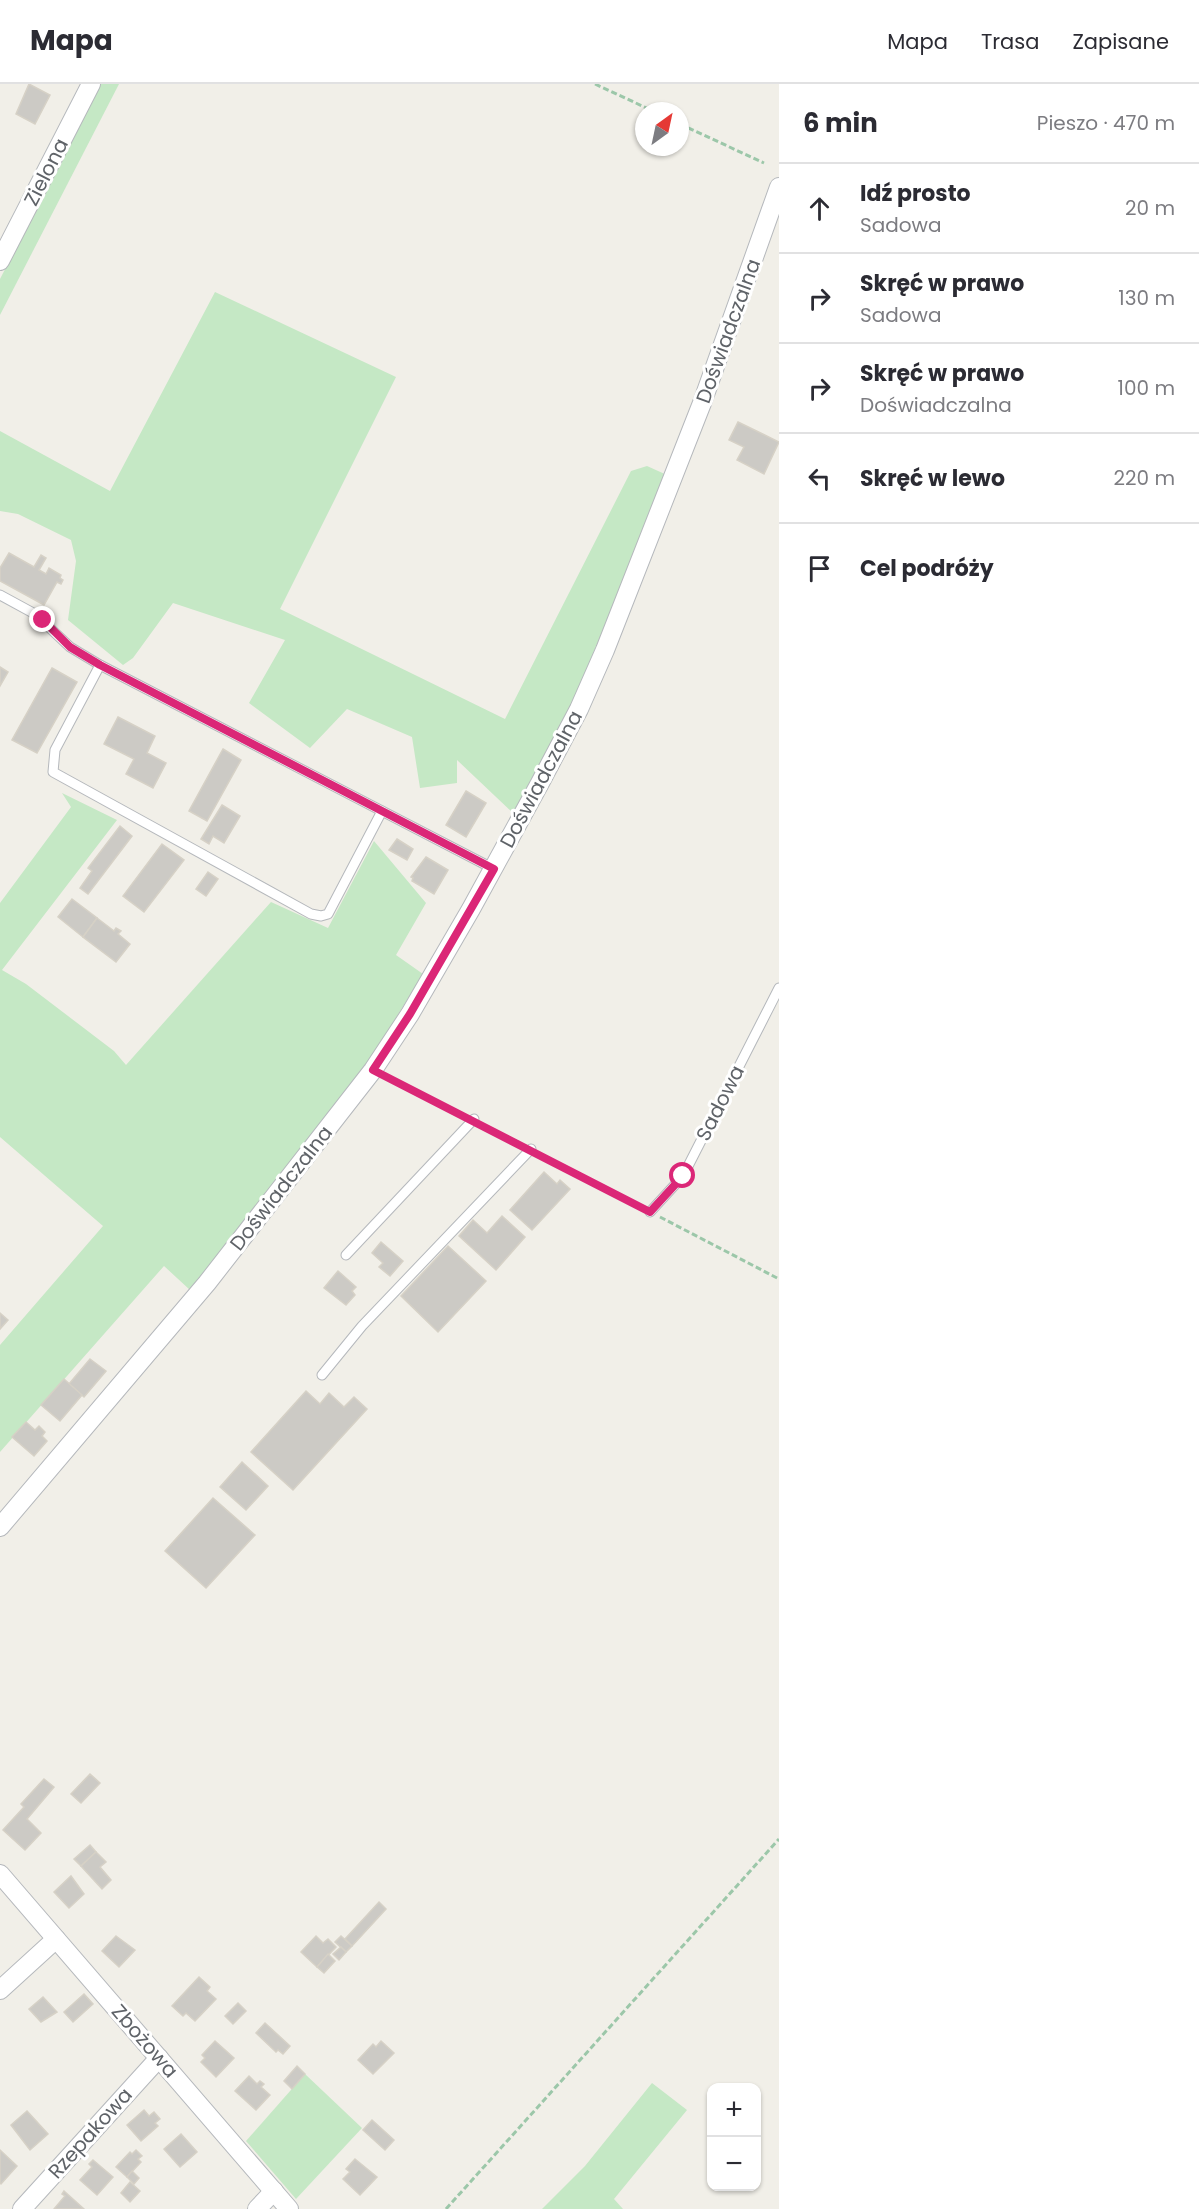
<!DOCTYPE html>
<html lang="pl">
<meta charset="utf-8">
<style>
:root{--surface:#fff;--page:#f2f2f3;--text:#2b2b33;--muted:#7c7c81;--line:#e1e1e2}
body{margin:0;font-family:Poppins,sans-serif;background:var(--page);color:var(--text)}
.controls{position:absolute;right:18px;bottom:18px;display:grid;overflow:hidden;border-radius:12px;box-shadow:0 2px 4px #0004}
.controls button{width:54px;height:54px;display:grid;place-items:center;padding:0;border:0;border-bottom:2px solid var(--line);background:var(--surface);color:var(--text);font:30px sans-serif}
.compass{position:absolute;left:635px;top:18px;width:54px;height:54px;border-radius:50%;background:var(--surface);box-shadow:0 2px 4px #0004;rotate:33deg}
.stop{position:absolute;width:18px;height:18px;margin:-14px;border:4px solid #db2777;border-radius:50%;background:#fff}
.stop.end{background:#db2777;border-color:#fff;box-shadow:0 2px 6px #0008}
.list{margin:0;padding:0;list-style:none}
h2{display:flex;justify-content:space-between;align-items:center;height:78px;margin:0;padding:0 24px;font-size:26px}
h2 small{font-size:20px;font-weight:400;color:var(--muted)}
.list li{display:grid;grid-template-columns:39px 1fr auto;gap:18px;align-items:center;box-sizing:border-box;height:90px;padding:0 24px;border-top:2px solid var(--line)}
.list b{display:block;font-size:22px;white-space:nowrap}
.list p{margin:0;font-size:20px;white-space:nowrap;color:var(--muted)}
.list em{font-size:20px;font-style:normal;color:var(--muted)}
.icon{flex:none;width:33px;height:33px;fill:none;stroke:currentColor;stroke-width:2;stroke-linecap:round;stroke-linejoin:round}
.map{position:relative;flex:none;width:779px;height:2125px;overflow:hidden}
header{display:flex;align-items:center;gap:36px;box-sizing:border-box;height:84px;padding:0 30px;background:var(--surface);border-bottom:2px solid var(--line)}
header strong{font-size:28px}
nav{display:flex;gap:33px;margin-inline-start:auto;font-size:21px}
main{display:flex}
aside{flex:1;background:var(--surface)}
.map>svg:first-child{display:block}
</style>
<header>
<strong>Mapa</strong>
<nav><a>Mapa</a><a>Trasa</a><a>Zapisane</a></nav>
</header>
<main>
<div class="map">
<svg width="779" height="2125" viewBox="0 0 779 2125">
<rect width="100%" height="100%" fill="#f1efe8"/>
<g fill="#c5e8c5">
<polygon points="101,0 119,0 0,231 0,195"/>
<polygon points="215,208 396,293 280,525 505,635 631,387 647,382 667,391 573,618 513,729 457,676 457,699 420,704 412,653 347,625 310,664 249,619 285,556 173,519 133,574 123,581 68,536 76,477 71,456 18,430 0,427 0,347 110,407"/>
<polygon points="62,709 117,736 2,886 26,900 114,967 126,981 271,818 328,844 374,757 426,819 396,871 423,890 370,976 190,1206 164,1182 0,1368 0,1261 103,1142 0,1053 0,819 71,723"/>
<polygon points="305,1990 362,2044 296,2115 246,2057"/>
<polygon points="652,1999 687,2026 614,2115 623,2125 542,2125 585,2082"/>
</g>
<g fill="#cccac5" stroke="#d6d1c6" stroke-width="1.5">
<polygon points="29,0 50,11 35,40 16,30"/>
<polygon points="738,338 779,358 764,390 737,376 744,363 729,356"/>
<polygon points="9,469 34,483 41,471 46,474 39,486 46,490 49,484 61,491 60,494 63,496 61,500 57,498 44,521 0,497 0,484"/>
<polygon points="0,583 8,588 0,602"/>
<polygon points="52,584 77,598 37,669 12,656"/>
<polygon points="118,633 155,652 147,669 166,679 153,704 126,690 134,675 104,660"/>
<polygon points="223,665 241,676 207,737 189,727"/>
<polygon points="466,707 486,719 466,753 446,741"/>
<polygon points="222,721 240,732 224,759 213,752 209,760 201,755"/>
<polygon points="120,742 132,752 88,810 80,804 92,787 88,784"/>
<polygon points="397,755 413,765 407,776 389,766"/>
<polygon points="162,760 184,776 144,828 123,812"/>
<polygon points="426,773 448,786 434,810 412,797 413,794 411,793"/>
<polygon points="208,788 218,795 206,812 196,805"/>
<polygon points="72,815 97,834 83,853 58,833"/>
<polygon points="97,834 114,847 116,844 121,847 118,850 130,860 116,878 83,853"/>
<polygon points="544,1088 557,1100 560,1096 570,1105 532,1146 510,1126"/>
<polygon points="502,1132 525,1153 496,1186 459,1152 473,1136 487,1149"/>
<polygon points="381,1158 403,1177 390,1192 379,1183 383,1179 372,1169"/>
<polygon points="448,1162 486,1197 438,1248 401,1212"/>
<polygon points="338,1187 356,1203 352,1207 355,1211 346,1221 324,1204"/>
<polygon points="0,1229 8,1236 0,1245"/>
<polygon points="90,1275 106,1287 84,1313 69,1300"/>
<polygon points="64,1295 82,1311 60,1337 41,1321"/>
<polygon points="306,1307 320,1320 329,1309 344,1323 354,1313 367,1325 293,1406 251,1368"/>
<polygon points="26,1338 35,1346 39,1342 45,1348 42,1352 47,1357 34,1372 12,1353"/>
<polygon points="242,1378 268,1402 246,1426 220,1403"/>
<polygon points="213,1414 255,1451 206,1504 165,1467"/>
<polygon points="90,1690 100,1699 81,1719 71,1710"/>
<polygon points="44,1695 54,1703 27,1735 41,1749 25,1766 3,1746 24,1723 21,1720"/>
<polygon points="90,1761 96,1768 81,1782 74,1775"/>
<polygon points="96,1768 106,1778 100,1783 111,1796 102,1805 81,1782"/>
<polygon points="71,1792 84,1810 69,1824 54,1808"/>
<polygon points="379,1818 386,1825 352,1862 345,1855"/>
<polygon points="116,1852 135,1866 119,1883 102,1867"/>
<polygon points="316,1852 323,1859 328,1855 336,1863 317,1883 301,1868"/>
<polygon points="341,1852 352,1862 346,1868 335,1858"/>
<polygon points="341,1863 346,1868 339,1876 333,1870"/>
<polygon points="328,1870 335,1877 324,1889 317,1883"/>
<polygon points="199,1893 210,1903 207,1907 216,1915 195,1937 186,1929 183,1932 172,1922"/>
<polygon points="84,1910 93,1920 73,1938 64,1928"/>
<polygon points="43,1913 57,1928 41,1938 29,1925"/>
<polygon points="238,1919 246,1927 233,1940 225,1932"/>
<polygon points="265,1939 290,1962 283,1970 278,1966 276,1968 256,1949"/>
<polygon points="215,1957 234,1974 216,1993 201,1978 205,1974 202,1971"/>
<polygon points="381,1957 394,1969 373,1990 358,1976 373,1960 376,1963"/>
<polygon points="297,1982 305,1990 292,2005 284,1997"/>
<polygon points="249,1992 257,2000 260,1997 264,2000 261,2003 270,2011 256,2026 235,2007"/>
<polygon points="144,2026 149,2032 154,2028 160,2035 155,2039 158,2042 141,2057 127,2041"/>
<polygon points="27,2027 48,2050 30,2066 11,2041"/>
<polygon points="372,2036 394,2056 385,2066 363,2046"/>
<polygon points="181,2050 197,2068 180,2083 164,2065"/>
<polygon points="0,2066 17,2082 1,2100 0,2099"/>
<polygon points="136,2066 142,2072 138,2075 141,2078 127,2093 116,2083 130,2068 132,2070"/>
<polygon points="355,2075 377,2093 360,2111 343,2095 350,2088 346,2085"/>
<polygon points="93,2076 113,2093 97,2111 80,2096 92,2083 89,2080"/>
<polygon points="132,2087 139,2094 134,2100 127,2093"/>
<polygon points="130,2098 140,2107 130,2118 121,2109"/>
<polygon points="64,2107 84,2125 54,2125 65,2112 62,2110"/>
</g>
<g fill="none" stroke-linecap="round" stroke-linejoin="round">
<g stroke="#b5b8bc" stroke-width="11">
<g id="service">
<polyline points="0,511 35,530 70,563 100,581 494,785"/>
<polyline points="100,581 55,666 53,688 311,830 321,832 328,830 382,727"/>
<polyline points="650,1128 683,1092 779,904"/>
<polyline points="346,1171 474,1035"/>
<polyline points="322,1291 362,1242 531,1065"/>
</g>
</g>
<g stroke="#b5b8bc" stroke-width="20">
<g id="minor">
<polyline points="0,177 91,0"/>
<polyline points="0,1443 207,1199 373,986 410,930 471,825 540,699 579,625 605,566 702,319 779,103"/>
<polyline points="0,1790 289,2125"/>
<polyline points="0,1906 56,1855"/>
<polyline points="22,2125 159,1974"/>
<polyline points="257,2125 274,2107"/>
</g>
</g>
<g stroke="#9cc7a9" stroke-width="3" stroke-dasharray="6 3" stroke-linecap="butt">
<polyline points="595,0 653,27"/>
<polyline points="680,40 764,79"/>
<polyline points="388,993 463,1030"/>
<polyline points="482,1040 522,1060"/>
<polyline points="541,1070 641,1123"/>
<polyline points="660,1133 779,1195"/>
<polyline points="446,2125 779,1755"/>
</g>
<use href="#service" stroke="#fff" stroke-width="9"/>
<use href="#minor" stroke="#fff" stroke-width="18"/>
</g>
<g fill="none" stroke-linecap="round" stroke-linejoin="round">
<polyline stroke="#db2777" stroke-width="8" points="43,536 70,563 100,581 494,785 410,930 373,986 650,1128 683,1092"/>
</g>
<g text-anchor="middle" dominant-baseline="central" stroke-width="6" stroke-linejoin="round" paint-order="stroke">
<g font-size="20" fill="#5f6368" stroke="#fff">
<text transform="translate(46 88) rotate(-63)">Zielona</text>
<text transform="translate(728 247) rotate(-70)">Doświadczalna</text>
<text transform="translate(541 695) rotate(-62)">Doświadczalna</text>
<text transform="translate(720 1019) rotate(-63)">Sadowa</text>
<text transform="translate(281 1104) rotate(-52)">Doświadczalna</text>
<text transform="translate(145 1957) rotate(49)">Zbożowa</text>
<text transform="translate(90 2049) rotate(-48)">Rzepakowa</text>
</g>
</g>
</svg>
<div class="controls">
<button>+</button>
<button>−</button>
</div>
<svg class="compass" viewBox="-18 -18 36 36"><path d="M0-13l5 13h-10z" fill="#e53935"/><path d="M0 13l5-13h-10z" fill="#7c7c81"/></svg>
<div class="stop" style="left:683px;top:1092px"></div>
<div class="stop end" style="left:43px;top:536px"></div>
</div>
<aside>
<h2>6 min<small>Pieszo · 470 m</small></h2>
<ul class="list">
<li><svg class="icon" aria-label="ahead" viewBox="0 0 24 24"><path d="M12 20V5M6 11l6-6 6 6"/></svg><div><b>Idź prosto</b><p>Sadowa</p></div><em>20 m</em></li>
<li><svg class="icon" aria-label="right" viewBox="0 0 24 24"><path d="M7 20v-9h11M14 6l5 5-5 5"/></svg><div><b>Skręć w prawo</b><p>Sadowa</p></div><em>130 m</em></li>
<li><svg class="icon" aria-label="right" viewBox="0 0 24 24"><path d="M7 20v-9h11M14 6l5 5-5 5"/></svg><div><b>Skręć w prawo</b><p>Doświadczalna</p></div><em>100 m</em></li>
<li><svg class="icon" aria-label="left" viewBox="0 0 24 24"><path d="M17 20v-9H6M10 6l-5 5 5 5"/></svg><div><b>Skręć w lewo</b></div><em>220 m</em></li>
<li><svg class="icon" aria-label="arrive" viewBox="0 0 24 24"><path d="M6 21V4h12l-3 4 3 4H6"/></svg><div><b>Cel podróży</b></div></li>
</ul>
</aside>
</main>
